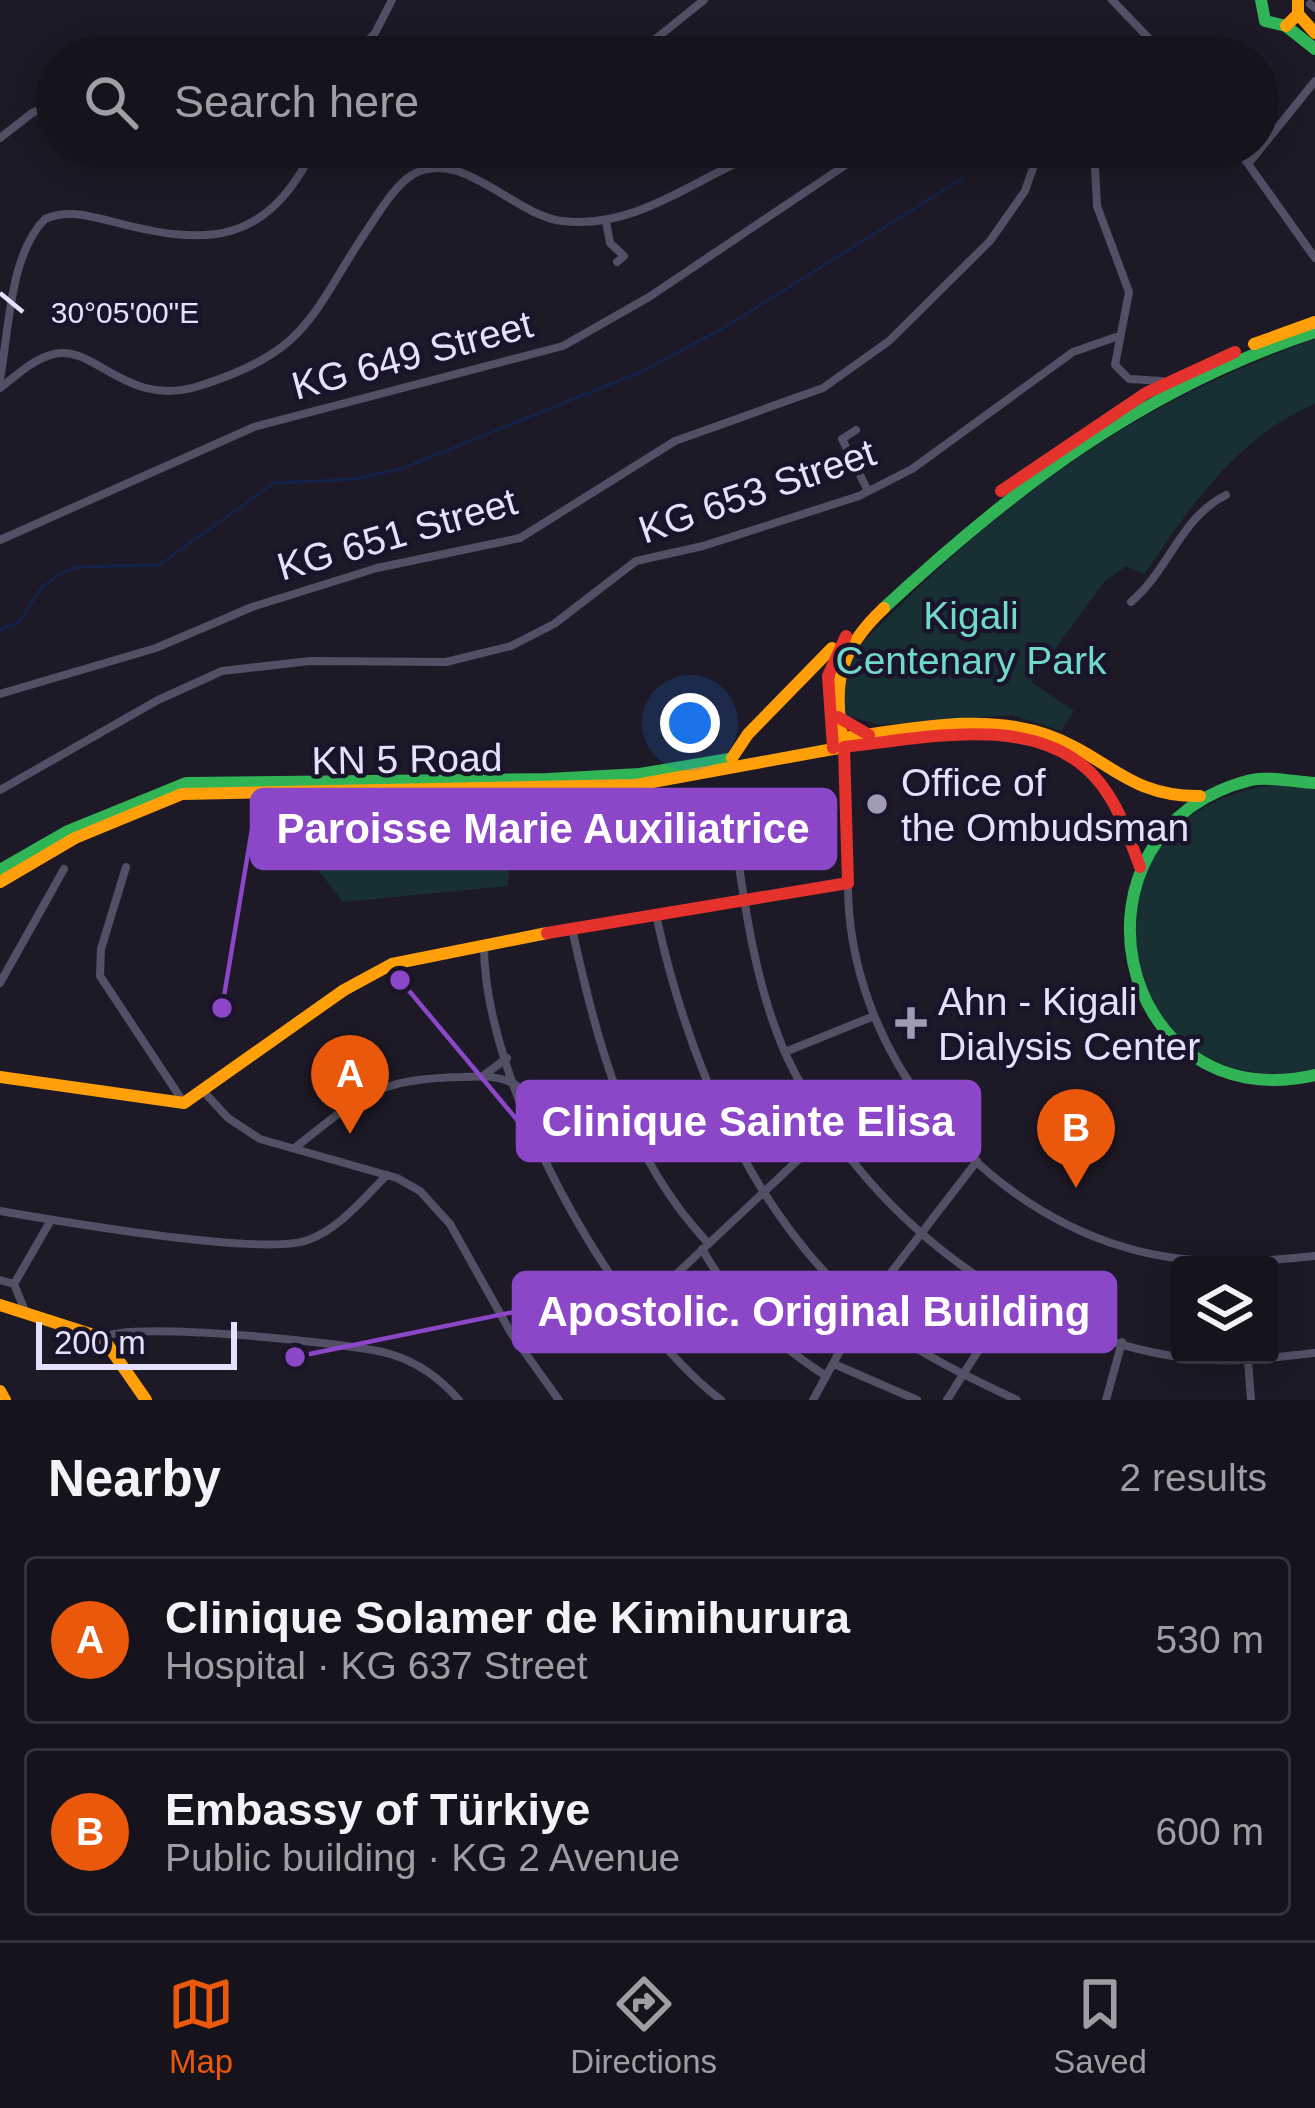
<!DOCTYPE html>
<meta charset="utf-8">
<style>
:root{--surface:#16131c;--page:#232029;--text:#f1f3f6;--muted:#9e9ea3;--line:#35323b;--accent:#ea580c}
body{margin:0;font-family:Arial,sans-serif;background:var(--page);color:var(--text)}
.controls{position:absolute;right:36px;bottom:36px;display:grid;overflow:hidden;border-radius:12px;box-shadow:0 6px 30px #0003}
.controls button{width:108px;height:108px;display:grid;place-items:center;padding:0;border:0;border-bottom:3px solid var(--line);background:var(--surface);color:var(--text);font:60px sans-serif}
.scale{position:absolute;left:36px;bottom:30px;width:201px;box-sizing:border-box;padding-left:12px;border:6px solid #e6e0fd;border-top:0;font-size:33px;line-height:42px;white-space:nowrap;color:#e6e0fd;-webkit-text-stroke:9px #1a142b;paint-order:stroke}
.you{position:absolute;left:690px;top:723px;width:42px;height:42px;margin:-30px;border:9px solid #fff;border-radius:50%;background:#1a73e8;box-shadow:0 0 0 18px #1a73e833}
.badge{display:grid;place-items:center;width:78px;height:78px;border-radius:50%;background:var(--accent);color:#fff;font-size:39px;font-weight:700}
.pin{position:absolute;translate:-50% -99px;filter:drop-shadow(0 3px 6px #0008)}
.pin::after{content:'';position:absolute;top:63px;width:42px;height:36px;background:inherit;clip-path:polygon(0 0,100% 0,50% 100%)}
.list{margin:0;padding:0;list-style:none}
h2{display:flex;justify-content:space-between;align-items:center;height:156px;margin:0;padding:0 48px;font-size:51px}
h2 small{font-size:39px;font-weight:400;color:var(--muted)}
.list li{display:grid;grid-template-columns:78px 1fr auto;gap:36px;align-items:center;box-sizing:border-box;height:168px;margin:0 24px 24px;padding:0 24px;border:3px solid var(--line);border-radius:12px}
.list b{display:block;font-size:45px;white-space:nowrap}
.list p{margin:0;font-size:39px;white-space:nowrap;color:var(--muted)}
.list em{font-size:39px;font-style:normal;color:var(--muted)}
.icon{flex:none;width:66px;height:66px;fill:none;stroke:currentColor;stroke-width:2;stroke-linecap:round;stroke-linejoin:round}
.map{position:relative;flex:none;width:1315px;height:1400px;overflow:hidden}
.search{position:absolute;background:var(--surface);box-shadow:0 6px 30px #0003;left:36px;right:36px;top:36px;height:132px;display:flex;align-items:center;gap:30px;box-sizing:border-box;padding:0 42px;border-radius:66px;color:var(--muted);font-size:45px}
.sheet{height:540px;background:var(--surface)}
nav{display:flex;justify-content:space-around;align-items:center;box-sizing:border-box;height:168px;border-top:3px solid var(--line);background:var(--surface);font-size:33px;color:var(--muted)}
nav a{display:grid;justify-items:center;gap:6px}
nav .on{color:var(--accent)}
.map>svg:first-child{display:block}
</style>
<div class="map">
<svg width="1315" height="1400" viewBox="0 0 1315 1400">
<rect width="100%" height="100%" fill="#1d1926"/>
<g fill="#182f33">
<path d="M 1315,339 L 1315,404 C 1241,434 1187,509 1145,574 L 1126,566 L 1104,582 L 1031,682 L 1074,711 L 1061,731 L 1012,715 L 880,725 L 841,714 L 839,682 L 848,658 C 987,512 1122,407 1315,339 Z"/>
<path d="M 1280,784 L 1315,789 L 1315,1070 C 1103,1110 1056,808 1280,784 Z"/>
<polygon points="512,806 508,886 343,902 314,865 334,824"/>
</g>
<g fill="none" stroke-linecap="round" stroke-linejoin="round">
<polyline stroke="#132248" stroke-width="3" points="0,630 19,622 42,587 61,573 79,567 159,565 274,483 355,479 403,468 643,371 727,326 963,178"/>
<g stroke="#534f65" stroke-width="8">
<polyline points="1112,0 1167,57"/>
<polyline points="1310,4 1315,8"/>
<polyline points="360,49 382,57"/>
<polyline points="352,57 375,33 392,0"/>
<polyline points="633,57 704,0"/>
<polyline points="0,138 32,113 57,102"/>
<polyline points="1094,147 1097,206 1129,292 1115,365 1129,379 1162,381"/>
<polyline points="1236,147 1315,258"/>
<polyline points="1249,163 1315,81"/>
<polyline points="606,221 610,243 624,256 617,262"/>
<path d="M 0,379 C 9,332 9,255 45,219 C 67,209 88,216 110,221 C 208,247 266,246 315,147"/>
<path d="M 0,388 C 17,375 33,359 54,354 C 95,344 126,409 199,386 C 312,351 311,312 371,224 C 382,208 396,185 412,175 C 461,146 513,215 562,221 C 641,231 704,170 775,147"/>
<polyline points="856,430 842,439 868,491"/>
<polyline points="0,540 254,427 563,346 649,297 853,160 887,147"/>
<path d="M 1131,602 C 1169,570 1180,518 1226,495"/>
<polyline points="0,694 156,648 252,607 377,568 520,538 675,441 823,388 889,341 990,241 1025,191 1035,162 1034,147"/>
<polyline points="0,790 158,700 222,671 310,661 446,662 511,646 554,624 636,561 703,546 859,496 912,469 1073,352 1116,337"/>
<path d="M 732,817 C 743,895 754,985 787,1057 C 860,1212 1023,1342 1197,1359 C 1236,1363 1276,1357 1315,1353"/>
<polyline points="670,825 769,811"/>
<polyline points="126,867 101,949 100,976 184,1103"/>
<path d="M 848,883 C 847,1046 970,1201 1124,1247 C 1186,1266 1251,1263 1315,1256"/>
<path d="M 656,915 C 689,1066 756,1227 881,1324 C 921,1355 971,1378 1017,1400"/>
<path d="M 572,929 C 598,1044 625,1155 708,1243"/>
<path d="M 484,944 C 483,1082 612,1317 721,1400"/>
<polyline points="0,983 64,869"/>
<polyline points="785,1052 874,1016"/>
<polyline points="483,1076 507,1058"/>
<polyline points="204,1092 228,1118 260,1139 397,1178 420,1191 450,1224 511,1333 559,1400"/>
<path d="M 296,1147 C 361,1095 376,1079 462,1077 C 481,1076 499,1075 516,1085"/>
<path d="M 0,1211 C 58,1221 263,1257 308,1240 C 339,1229 364,1198 387,1175"/>
<path d="M 702,1249 C 733,1303 774,1343 826,1376"/>
<polyline points="0,1280 14,1284"/>
<polyline points="654,1295 830,1130"/>
<polyline points="25,1311 14,1284 51,1220"/>
<path d="M 103,1338 C 124,1320 354,1343 390,1354 C 417,1362 440,1378 459,1400"/>
<polyline points="1248,1360 1251,1400"/>
<polyline points="834,1364 917,1400"/>
<polyline points="813,1400 863,1309 977,1161"/>
<polyline points="947,1400 1013,1296"/>
<polyline points="1106,1400 1122,1342"/>
</g>
<g stroke="#30b455" stroke-width="12">
<polyline points="1261,0 1265,21 1286,26 1315,49"/>
<path d="M 884,608 C 1014,487 1144,388 1315,332"/>
<path d="M 1315,783 C 1295,782 1270,776 1251,780 C 1054,829 1113,1121 1315,1075"/>
<polyline points="0,870 68,831 186,783 548,779 640,774 729,759"/>
</g>
<g stroke="#ff9f0a" stroke-width="12">
<polyline points="1298,14 1315,33"/>
<polyline points="1286,26 1298,14 1298,0"/>
<polyline points="1254,344 1315,322"/>
<path d="M 842,738 C 908,730 982,712 1047,735 C 1108,756 1127,797 1200,796"/>
<polyline points="732,758 748,734 832,648"/>
<path d="M 0,882 L 75,838 L 182,794 L 636,785 L 844,747 C 832,686 837,652 884,608"/>
<polyline points="0,1077 184,1103 344,990 392,964 547,933"/>
<polyline points="0,1305 103,1338 146,1400"/>
<polyline points="0,1391 5,1400"/>
</g>
<g stroke="#e5322d" stroke-width="12">
<polyline points="1001,491 1146,393 1235,352"/>
<polyline points="838,717 869,735"/>
<polyline points="833,748 828,676 846,636"/>
<path d="M 547,933 L 848,883 L 844,747 C 921,739 1034,711 1094,776 C 1118,802 1128,835 1140,867"/>
</g>
</g>
<path fill="none" stroke="#e6e0fd" stroke-width="4.5" d="M 0,293 L 23,312"/>
<g fill="#a09ab2" stroke="#1a142b" stroke-width="4.5">
<circle cx="877" cy="804" r="12"/>
<path d="M905 1005h12v12h12v12h-12v12h-12v-12h-12v-12h12z"/>
</g>
<g text-anchor="middle" dominant-baseline="central" stroke-width="9" stroke-linejoin="round" paint-order="stroke">
<g font-size="39" fill="#e6e0fd" stroke="#1a142b">
<text transform="translate(412 355) rotate(-15)">KG 649 Street</text>
<text transform="translate(757 491) rotate(-19)">KG 653 Street</text>
<text transform="translate(397 534) rotate(-16)">KG 651 Street</text>
<text transform="translate(407 759) rotate(-1)">KN 5 Road</text>
</g>
<g font-size="39" fill="#70d9c8" stroke="#1a142b">
<text x="971" y="615">Kigali<tspan x="971" dy="45">Centenary Park</tspan></text>
</g>
<g font-size="39" fill="#e6e0fd" stroke="#1a142b" text-anchor="start">
<text x="901" y="782">Office of<tspan x="901" dy="45">the Ombudsman</tspan></text>
<text x="938" y="1001">Ahn - Kigali<tspan x="938" dy="45">Dialysis Center</tspan></text>
</g>
</g>
<g font-size="30" text-anchor="middle" fill="#e6e0fd" stroke="#1a142b" stroke-width="9" stroke-linejoin="round" paint-order="stroke">
<text x="125" y="323">30°05'00"E</text>
</g>
<path fill="none" stroke="#8b47c8" stroke-width="4.5" d="M222 1008L252 829M400 980L518 1121M295 1357L514 1312"/>
<g fill="#8b47c8" stroke="#1a142b" stroke-width="4.5">
<circle cx="222" cy="1008" r="12"/>
<circle cx="400" cy="980" r="12"/>
<circle cx="295" cy="1357" r="12"/>
</g>
<g fill="#8b47c8" stroke="#8b47c8" stroke-width="4.5">
<rect x="252" y="790" width="583" height="78" rx="12"/>
<rect x="518" y="1082" width="461" height="78" rx="12"/>
<rect x="514" y="1273" width="601" height="78" rx="12"/>
</g>
<g font-size="42" text-anchor="middle" font-weight="bold" fill="#fff">
<text x="543" y="843">Paroisse Marie Auxiliatrice</text>
<text x="748" y="1136">Clinique Sainte Elisa</text>
<text x="814" y="1326">Apostolic. Original Building</text>
</g>
</svg>
<div class="controls">
<button><svg class="icon" aria-label="layers" viewBox="0 0 24 24"><path d="M12 4l9 5-9 5-9-5zM3 14l9 5 9-5"/></svg></button>
</div>
<div class="scale">200 m</div>
<div class="you"></div>
<div class="pin badge" style="left:350px;top:1134px">A</div>
<div class="pin badge" style="left:1076px;top:1188px">B</div>
<div class="search"><svg class="icon" aria-label="search" viewBox="0 0 24 24"><circle cx="10" cy="10" r="6"/><path d="M15 15l6 6"/></svg>Search here</div>
</div>
<section class="sheet">
<h2>Nearby<small>2 results</small></h2>
<ul class="list">
<li><span class="badge">A</span><div><b>Clinique Solamer de Kimihurura</b><p>Hospital · KG 637 Street</p></div><em>530 m</em></li>
<li><span class="badge">B</span><div><b>Embassy of Türkiye</b><p>Public building · KG 2 Avenue</p></div><em>600 m</em></li>
</ul>
</section>
<nav>
<a class="on"><svg class="icon" aria-label="map" viewBox="0 0 24 24"><path d="M3 6l6-2 6 2 6-2v14l-6 2-6-2-6 2zM9 4v14M15 6v14"/></svg>Map</a>
<a><svg class="icon" aria-label="directions" viewBox="0 0 24 24"><path d="M12 3l9 9-9 9-9-9zM9 14v-3h6M13 9l2 2-2 2"/></svg>Directions</a>
<a><svg class="icon" aria-label="saved" viewBox="0 0 24 24"><path d="M7 4h10v16l-5-4-5 4z"/></svg>Saved</a>
</nav>
